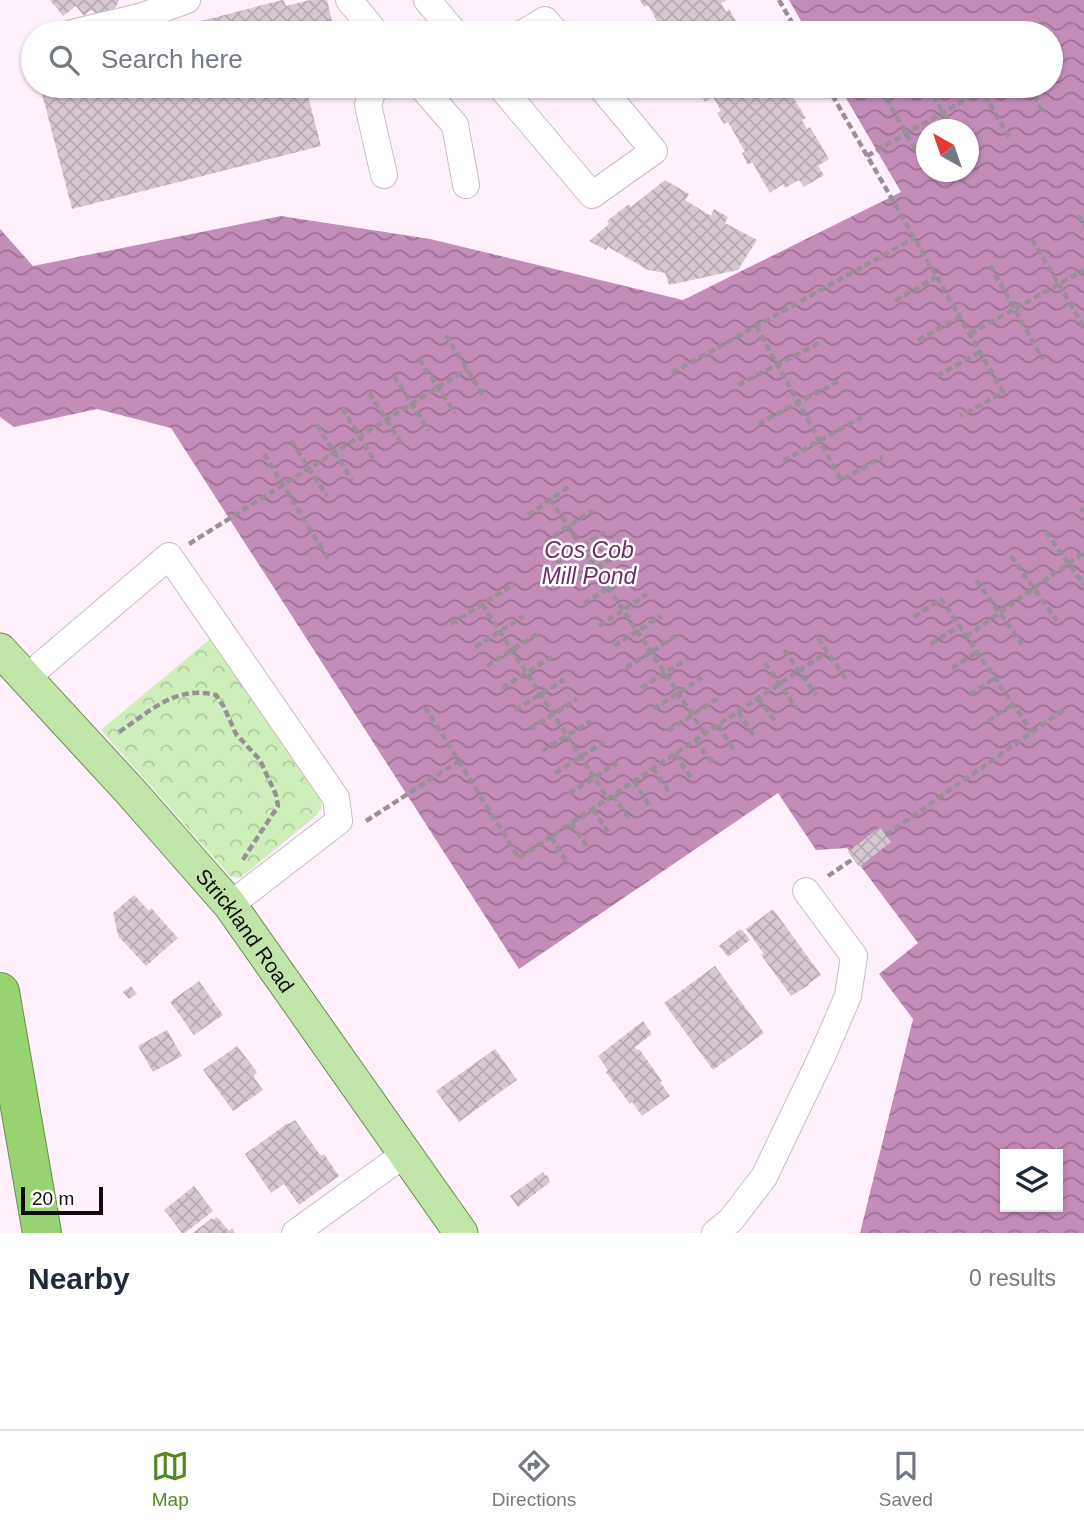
<!DOCTYPE html>
<style>
:root{--surface:#fff;--page:#f2f2f3;--text:#1f2937;--muted:#747a83;--line:#e0e1e3;--accent:#528924}
body{margin:0;font-family:Arial,sans-serif;background:var(--page);color:var(--text)}
.controls{position:absolute;right:21px;bottom:21px;display:grid;overflow:hidden;border-radius:0px;box-shadow:0 2px 5px #0004}
.controls button{width:63px;height:63px;display:grid;place-items:center;padding:0;border:0;border-bottom:2px solid var(--line);background:var(--surface);color:var(--text);font:35px sans-serif}
.compass{position:absolute;left:916px;top:119px;width:63px;height:63px;border-radius:50%;background:var(--surface);box-shadow:0 2px 5px #0004;rotate:320deg}
.scale{position:absolute;left:21px;bottom:18px;width:82px;box-sizing:border-box;padding-left:7px;border:4px solid #100b0f;border-top:0;font-size:19px;line-height:24px;white-space:nowrap;color:#100b0f;-webkit-text-stroke:5px #fff;paint-order:stroke}
.list{margin:0;padding:0;list-style:none}
h2{display:flex;justify-content:space-between;align-items:center;height:91px;margin:0;padding:0 28px;font-size:30px}
h2 small{font-size:23px;font-weight:400;color:var(--muted)}
.icon{flex:none;width:38px;height:38px;fill:none;stroke:currentColor;stroke-width:2;stroke-linecap:round;stroke-linejoin:round}
.map{position:relative;flex:none;width:1084px;height:1233px;overflow:hidden}
.search{position:absolute;background:var(--surface);box-shadow:0 2px 5px #0004;left:21px;right:21px;top:21px;height:77px;display:flex;align-items:center;gap:18px;box-sizing:border-box;padding:0 24px;border-radius:38px;color:var(--muted);font-size:26px}
.sheet{height:196px;background:var(--surface)}
nav{display:flex;justify-content:space-around;align-items:center;box-sizing:border-box;height:98px;border-top:2px solid var(--line);background:var(--surface);font-size:19px;color:var(--muted)}
nav a{display:grid;justify-items:center;gap:4px}
nav .on{color:var(--accent)}
.map>svg:first-child{display:block}
</style>
<div class="map">
<svg width="1084" height="1233" viewBox="0 0 1084 1233">
<defs>
<pattern id="forest-crowns" width="20" height="18" patternUnits="userSpaceOnUse" patternTransform="scale(1.75)"><rect width="20" height="18" fill="#ceefba"/><path d="M2 6a3 3 0 1 1 6 0M12 15a3 3 0 1 1 6 0" fill="none" stroke="#b0cc9f"/></pattern>
<pattern id="water-waves" width="16" height="10" patternUnits="userSpaceOnUse" patternTransform="scale(1.75)"><rect width="16" height="10" fill="#c48db8"/><path d="M0 5q4-4 8 0t8 0" fill="none" stroke="#9e7194"/></pattern>
<pattern id="building-cross-hatch" width="8" height="8" patternUnits="userSpaceOnUse" patternTransform="scale(1.75)"><rect width="8" height="8" fill="#d6c7d2"/><path d="M0 0l8 8M0 8l8-8" fill="none" stroke="#b7aab3"/></pattern>
</defs>
<rect width="100%" height="100%" fill="#fff0fb"/>
<polygon fill="url(#forest-crowns)" points="211,638 321,791 322,807 316,816 240,878 230,876 101,730"/>
<path fill="url(#water-waves)" fill-rule="evenodd" d="M 789,0 L 1084,0 L 1084,1233 L 860,1233 L 913,1019 L 879,974 L 918,943 L 847,848 L 816,850 L 778,793 L 519,969 L 171,428 L 97,409 L 14,427 L 0,417 L 0,229 L 33,266 L 281,216 L 430,239 L 683,300 L 901,192 L 839,86 L 1051,86 L 1051,33 L 808,33 ZM 926,130 L 968,130 L 968,172 L 926,172 ZM 1005,1154 L 1058,1154 L 1058,1207 L 1005,1207 Z"/>
<g fill="url(#building-cross-hatch)">
<polygon points="50,0 119,0 116,7 111,11 103,14 97,14 91,10 84,16 76,6 63,16"/>
<polygon points="282,0 284,0 286,6 310,0 327,0 335,33 155,33"/>
<polygon points="640,0 727,0 721,3 726,12 729,9 743,33 664,33 648,5 644,7"/>
<polygon points="40,86 328,86 328,87 307,92 321,146 72,209"/>
<polygon points="695,86 781,86 782,88 786,86 806,118 802,120 807,129 810,127 829,159 818,166 824,175 804,187 799,180 785,188 783,184 770,193 752,162 748,165 742,153 745,152 728,122 724,124 717,113 721,111 713,97 705,102"/>
<polygon points="665,180 689,194 685,200 711,216 714,209 728,217 725,223 757,240 738,270 669,285 665,273 648,270 608,247 606,250 589,241 609,224 607,221 629,204 631,207"/>
<polygon points="880,827 891,842 859,867 848,852"/>
<polygon points="134,895 149,911 151,908 178,938 146,966 120,938 119,939 113,913"/>
<polygon points="773,909 821,975 808,984 809,985 791,996 761,955 764,954 746,929"/>
<polygon points="739,930 742,930 750,940 728,957 719,946"/>
<polygon points="715,966 764,1033 713,1070 664,1003"/>
<polygon points="199,981 223,1015 194,1035 170,1002"/>
<polygon points="131,986 137,994 129,999 123,992"/>
<polygon points="643,1021 652,1034 635,1047 637,1050 639,1049 662,1081 660,1082 670,1096 642,1116 632,1102 630,1104 606,1072 608,1070 598,1056"/>
<polygon points="167,1030 182,1056 153,1072 138,1046"/>
<polygon points="237,1046 257,1072 253,1076 263,1090 233,1111 203,1070"/>
<polygon points="495,1049 517,1080 459,1122 436,1091"/>
<polygon points="295,1120 321,1156 324,1154 339,1176 299,1205 284,1184 271,1193 245,1154 288,1123 289,1124"/>
<polygon points="543,1172 545,1176 547,1175 550,1182 518,1207 510,1196"/>
<polygon points="194,1186 213,1211 185,1233 182,1233 164,1210"/>
<polygon points="217,1217 229,1231 232,1228 235,1233 193,1233 212,1218 213,1220"/>
</g>
<g fill="none" stroke-linecap="round" stroke-linejoin="round">
<g stroke="#c9bbc5" stroke-width="28">
<g id="minor">
<polyline points="349,0 376,33"/>
<polyline points="427,0 455,33"/>
<polyline points="72,33 140,17 187,0"/>
<polyline points="523,33 545,20 556,33"/>
<polyline points="374,86 368,105 384,175"/>
<polyline points="421,86 455,125 466,185"/>
<polyline points="500,86 592,195 654,151 600,86"/>
<polyline points="26,678 169,556 336,798 339,821 230,905"/>
<polyline points="295,1233 406,1153"/>
<polyline points="715,1233 731,1220 764,1177 823,1054 848,996 854,956 806,891"/>
</g>
</g>
<g stroke="#688d4e" stroke-width="35">
<g id="major">
<path id="s1" d="M 0,650 L 130,791 L 230,905 L 461,1233"/>
</g>
</g>
<g stroke="#688d4e" stroke-width="40">
<polyline id="highway" points="0,992 42,1233"/>
</g>
<g stroke="#9a9098" stroke-width="4.5" stroke-dasharray="7 3.5" stroke-linecap="butt">
<polyline points="779,0 798,33"/>
<polyline points="996,26 1000,33"/>
<polyline points="827,86 1003,392 961,416"/>
<polyline points="928,86 953,130"/>
<polyline points="979,86 1009,137"/>
<polyline points="1029,86 1044,114"/>
<polyline points="881,89 926,168"/>
<polyline points="867,156 989,86"/>
<polyline points="968,156 969,157"/>
<polyline points="929,172 933,179"/>
<polyline points="1078,215 1084,226"/>
<polyline points="1032,239 1084,327"/>
<polyline points="990,265 1043,360"/>
<polyline points="895,301 936,277"/>
<polyline points="756,326 841,480 883,457"/>
<polyline points="970,334 1084,270"/>
<polyline points="446,335 484,397"/>
<polyline points="918,340 960,317"/>
<polyline points="419,359 455,413"/>
<polyline points="672,373 914,238"/>
<polyline points="394,376 429,431"/>
<polyline points="937,376 980,352"/>
<polyline points="738,385 821,342"/>
<polyline points="369,393 403,446"/>
<polyline points="342,408 376,463"/>
<polyline points="758,424 841,380"/>
<polyline points="317,425 352,480"/>
<polyline points="291,441 327,496"/>
<polyline points="264,454 328,559"/>
<polyline points="783,461 862,417"/>
<polyline points="550,499 705,734"/>
<polyline points="1081,508 1084,512"/>
<polyline points="528,515 570,486"/>
<polyline points="1046,532 1084,585"/>
<polyline points="545,542 593,510"/>
<polyline points="189,544 467,369"/>
<polyline points="1011,556 1057,621"/>
<polyline points="556,563 605,532"/>
<polyline points="976,580 1022,644"/>
<polyline points="570,585 619,554"/>
<polyline points="482,604 608,799"/>
<polyline points="584,604 632,573"/>
<polyline points="914,617 941,599 1032,732"/>
<polyline points="451,624 514,584"/>
<polyline points="599,626 647,594"/>
<polyline points="966,637 1084,552"/>
<polyline points="818,638 846,679"/>
<polyline points="931,644 959,626"/>
<polyline points="614,646 661,616"/>
<polyline points="475,647 524,616"/>
<polyline points="784,650 816,695"/>
<polyline points="765,663 797,709"/>
<polyline points="487,666 537,634"/>
<polyline points="626,668 676,636"/>
<polyline points="952,668 977,652"/>
<polyline points="502,688 552,657"/>
<polyline points="641,688 687,659"/>
<polyline points="970,695 995,678"/>
<polyline points="758,698 775,721"/>
<polyline points="425,707 519,858 827,652"/>
<polyline points="653,709 702,678"/>
<polyline points="515,710 564,680"/>
<polyline points="738,712 754,736"/>
<polyline points="988,721 1013,704"/>
<polyline points="718,725 733,749"/>
<polyline points="530,729 577,699"/>
<polyline points="668,731 717,699"/>
<path d="M 119,732 C 151,711 175,685 216,695 L 224,707 L 236,734 L 260,760 L 276,795 L 278,806 L 242,861"/>
<polyline points="696,740 713,764"/>
<polyline points="542,751 591,721"/>
<polyline points="675,754 691,778"/>
<polyline points="653,768 670,793"/>
<polyline points="555,773 604,742"/>
<polyline points="634,781 649,805"/>
<polyline points="569,794 617,763"/>
<polyline points="613,795 629,819"/>
<polyline points="593,809 608,832"/>
<polyline points="366,821 459,761"/>
<polyline points="571,823 588,848"/>
<polyline points="886,835 1065,709"/>
<polyline points="551,837 566,861"/>
<polyline points="828,876 853,859"/>
</g>
<use href="#minor" stroke="#fff" stroke-width="26"/>
<use href="#major" stroke="#c1e5a9" stroke-width="33"/>
<use href="#highway" stroke="#97d370" stroke-width="38"/>
</g>
<g text-anchor="middle" dominant-baseline="central" stroke-width="5" stroke-linejoin="round" paint-order="stroke">
<g font-size="21" fill="#100b0f" stroke="#fff">
<text stroke="none"><textPath href="#s1" startOffset="373">Strickland Road</textPath></text>
</g>
<g font-size="23" font-style="italic" fill="#6f2c63" stroke="#fff">
<text x="589" y="550">Cos Cob<tspan x="589" dy="26">Mill Pond</tspan></text>
</g>
</g>
</svg>
<div class="controls">
<button><svg class="icon" aria-label="layers" viewBox="0 0 24 24"><path d="M12 4l9 5-9 5-9-5zM3 14l9 5 9-5"/></svg></button>
</div>
<svg class="compass" viewBox="-18 -18 36 36"><path d="M0-13l5 13h-10z" fill="#e53935"/><path d="M0 13l5-13h-10z" fill="#747a83"/></svg>
<div class="scale">20 m</div>
<div class="search"><svg class="icon" aria-label="search" viewBox="0 0 24 24"><circle cx="10" cy="10" r="6"/><path d="M15 15l6 6"/></svg>Search here</div>
</div>
<section class="sheet">
<h2>Nearby<small>0 results</small></h2>
<ul class="list">
</ul>
</section>
<nav>
<a class="on"><svg class="icon" aria-label="map" viewBox="0 0 24 24"><path d="M3 6l6-2 6 2 6-2v14l-6 2-6-2-6 2zM9 4v14M15 6v14"/></svg>Map</a>
<a><svg class="icon" aria-label="directions" viewBox="0 0 24 24"><path d="M12 3l9 9-9 9-9-9zM9 14v-3h6M13 9l2 2-2 2"/></svg>Directions</a>
<a><svg class="icon" aria-label="saved" viewBox="0 0 24 24"><path d="M7 4h10v16l-5-4-5 4z"/></svg>Saved</a>
</nav>
